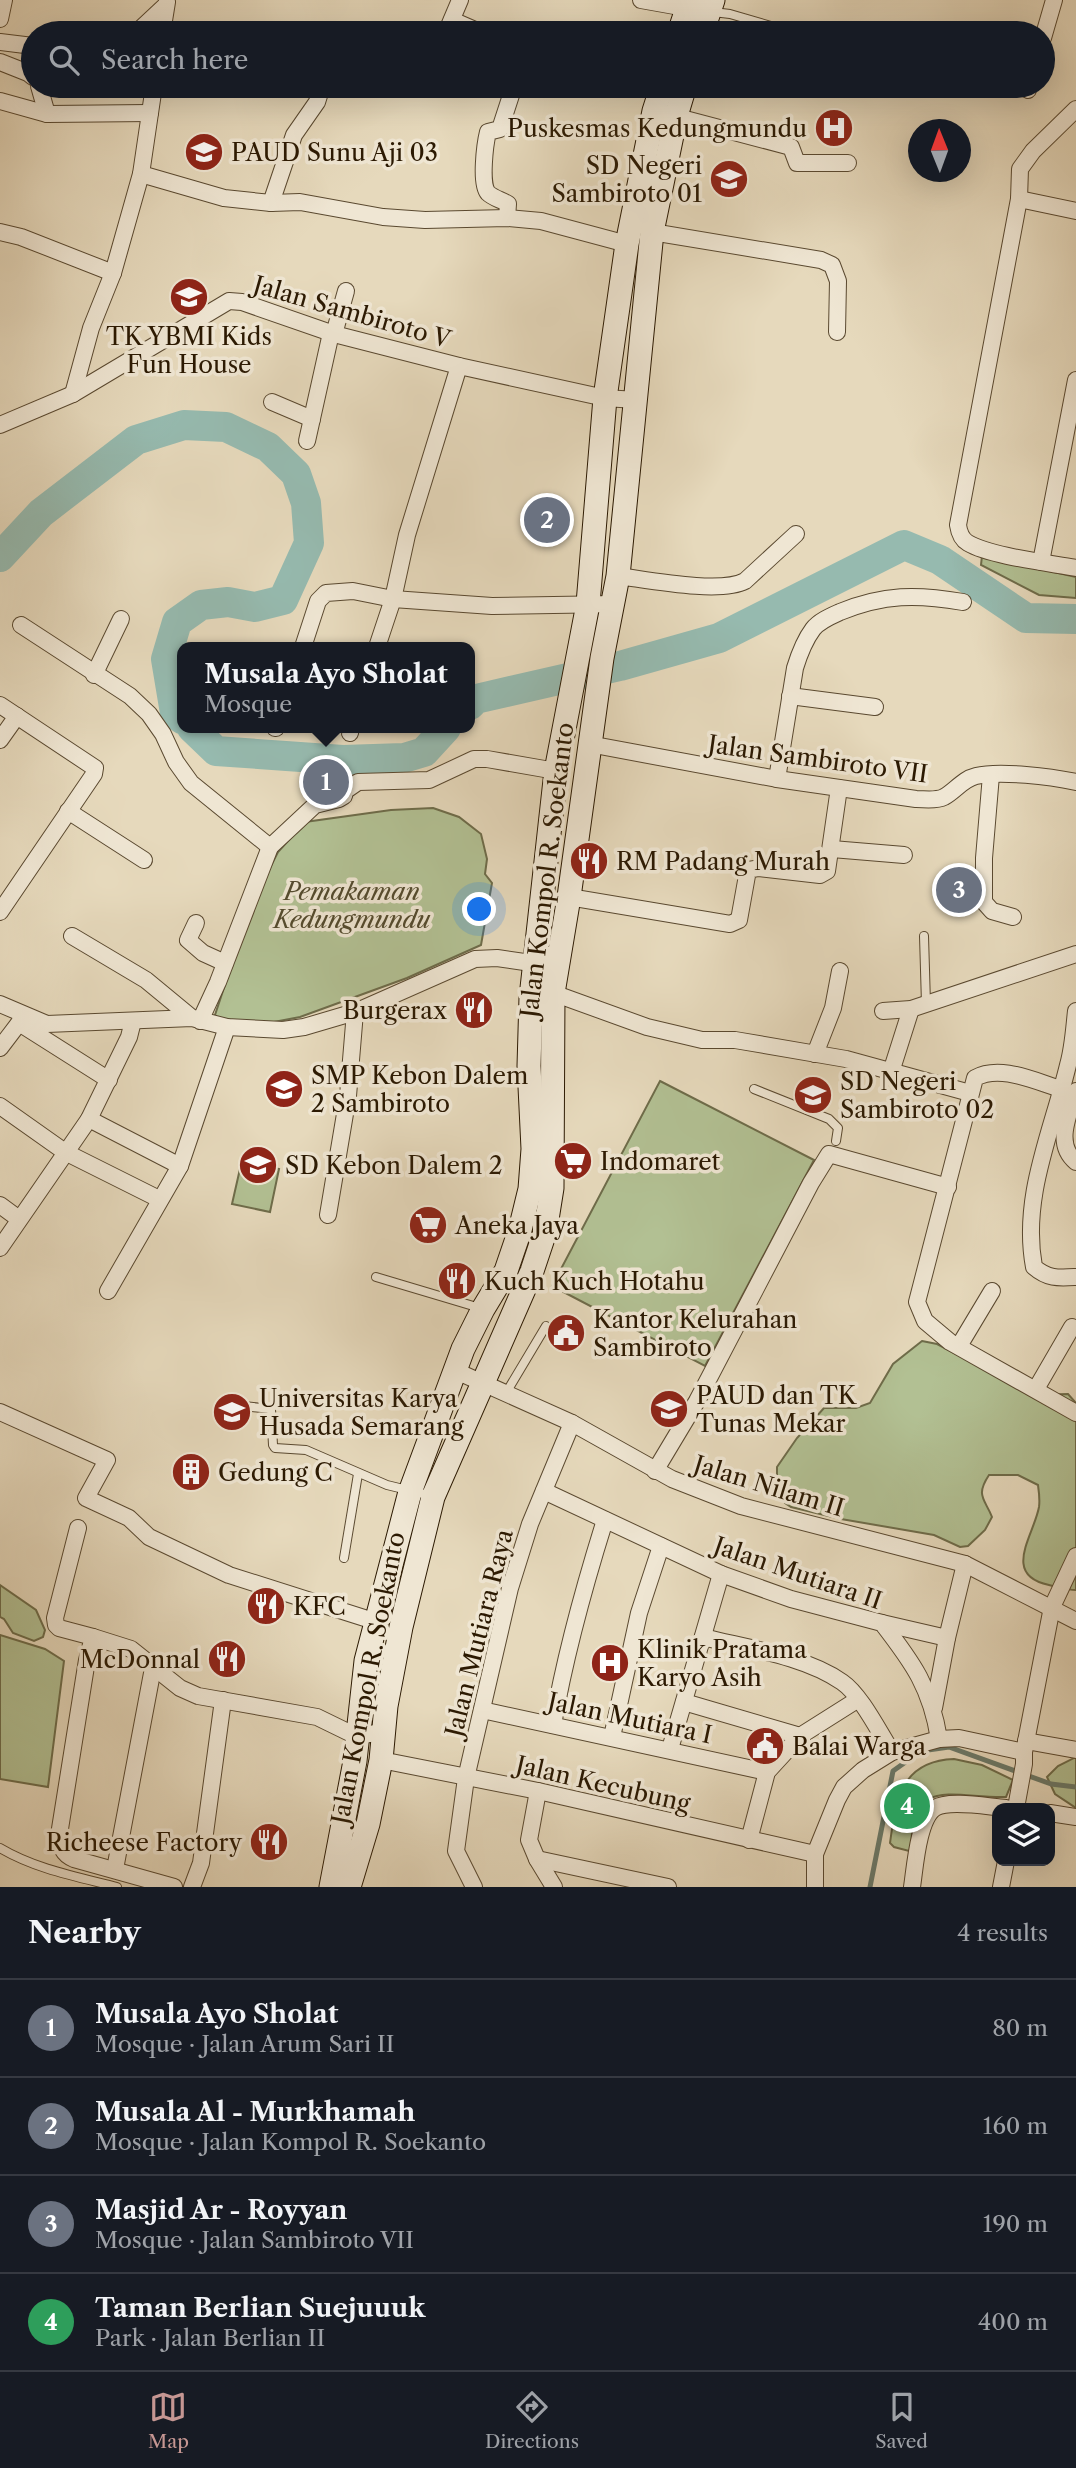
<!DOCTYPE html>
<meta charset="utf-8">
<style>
:root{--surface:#171b24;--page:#242831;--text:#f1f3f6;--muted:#9ea1a6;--line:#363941;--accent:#c59692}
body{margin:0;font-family:"Libre Caslon Text",serif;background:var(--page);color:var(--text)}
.controls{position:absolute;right:21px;bottom:21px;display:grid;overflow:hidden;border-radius:14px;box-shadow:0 7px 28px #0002}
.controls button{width:63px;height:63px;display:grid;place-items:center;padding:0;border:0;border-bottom:2px solid var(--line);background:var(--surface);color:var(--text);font:35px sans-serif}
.compass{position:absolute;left:908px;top:119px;width:63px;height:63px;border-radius:50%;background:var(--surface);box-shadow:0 7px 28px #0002;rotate:359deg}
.you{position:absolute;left:480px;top:910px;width:24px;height:24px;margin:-18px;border:5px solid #fff;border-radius:50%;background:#1a73e8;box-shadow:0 0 0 10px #1a73e833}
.badge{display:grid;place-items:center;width:46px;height:46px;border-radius:50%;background:var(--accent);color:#fff;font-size:23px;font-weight:700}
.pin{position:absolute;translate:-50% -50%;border:4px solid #fff;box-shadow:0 2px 7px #0006}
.popup{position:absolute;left:177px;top:642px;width:298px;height:91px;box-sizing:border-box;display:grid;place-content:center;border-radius:14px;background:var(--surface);filter:drop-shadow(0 2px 5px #0005);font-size:23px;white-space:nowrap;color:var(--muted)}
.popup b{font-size:26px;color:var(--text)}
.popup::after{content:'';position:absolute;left:50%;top:100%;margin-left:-14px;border:14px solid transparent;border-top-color:var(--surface)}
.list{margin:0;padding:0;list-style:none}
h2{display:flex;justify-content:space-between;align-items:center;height:91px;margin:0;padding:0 28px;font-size:30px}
h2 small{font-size:23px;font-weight:400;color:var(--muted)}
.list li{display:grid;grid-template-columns:46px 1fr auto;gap:21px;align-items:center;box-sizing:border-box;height:98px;padding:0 28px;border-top:2px solid var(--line)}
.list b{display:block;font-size:26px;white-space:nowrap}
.list p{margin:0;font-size:23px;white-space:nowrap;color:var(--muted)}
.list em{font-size:23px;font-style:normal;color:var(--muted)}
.icon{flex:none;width:38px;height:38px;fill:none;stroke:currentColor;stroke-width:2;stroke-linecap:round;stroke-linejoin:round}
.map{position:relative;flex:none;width:1076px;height:1887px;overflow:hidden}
.search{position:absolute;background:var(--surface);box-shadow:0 7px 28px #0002;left:21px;right:21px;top:21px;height:77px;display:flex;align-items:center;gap:18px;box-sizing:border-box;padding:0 24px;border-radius:38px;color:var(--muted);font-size:26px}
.sheet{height:483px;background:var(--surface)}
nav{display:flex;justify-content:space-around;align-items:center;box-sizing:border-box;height:98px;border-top:2px solid var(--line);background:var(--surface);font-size:19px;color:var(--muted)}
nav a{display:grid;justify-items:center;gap:4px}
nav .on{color:var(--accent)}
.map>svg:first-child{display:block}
</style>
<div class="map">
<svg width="1076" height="1887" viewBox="0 0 1076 1887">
<rect width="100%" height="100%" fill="#e6d9bc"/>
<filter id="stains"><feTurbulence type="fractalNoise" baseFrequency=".00286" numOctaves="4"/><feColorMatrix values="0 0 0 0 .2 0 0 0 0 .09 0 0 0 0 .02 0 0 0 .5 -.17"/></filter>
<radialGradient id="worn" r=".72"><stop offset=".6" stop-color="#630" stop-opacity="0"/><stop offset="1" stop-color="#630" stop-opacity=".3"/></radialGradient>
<g fill="#b2c093" stroke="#6e6c4a" stroke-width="2">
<polygon points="982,556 1076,577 1076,598 1039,595 981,565"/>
<polygon points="433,808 459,817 481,834 487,859 485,874 492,883 481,945 407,978 300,1017 253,1026 214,1018 252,903 278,852 305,822 391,810"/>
<polygon points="660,1081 814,1160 705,1366 552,1286"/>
<polygon points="242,1160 279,1169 270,1212 232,1204"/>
<path d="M 922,1341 L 937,1344 L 966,1359 L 1029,1395 L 1068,1394 L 1076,1403 L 1076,1590 C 1067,1590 1058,1587 1049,1585 C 1001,1575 1034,1535 1039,1507 C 1040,1500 1039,1492 1038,1485 L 1018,1475 L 989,1475 C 975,1496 985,1499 992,1517 L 985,1530 L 968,1546 L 960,1547 L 934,1535 L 841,1519 L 791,1507 L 785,1503 L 777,1491 L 777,1467 L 797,1438 L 824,1408 L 856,1408 L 870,1403 L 893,1364 Z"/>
<polygon points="0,1585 36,1610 45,1630 43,1637 34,1641 13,1633 4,1619 0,1617"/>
<polygon points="0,1635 45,1649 64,1661 48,1787 0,1779"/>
<polygon points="1076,1757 1076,1808 1055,1794 1047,1777 1058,1766"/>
<path d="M 954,1759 L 982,1765 L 1013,1780 L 1006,1797 C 957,1799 907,1774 912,1849 L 909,1851 L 894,1847 L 890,1843 C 896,1799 901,1761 954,1759 Z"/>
</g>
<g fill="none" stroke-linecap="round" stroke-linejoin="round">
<polyline stroke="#6b7a6a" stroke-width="5" points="870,1887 893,1771 921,1751 949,1747 1051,1784 1076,1787"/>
<g stroke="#96baaf" stroke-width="30">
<polyline points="0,557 41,513 136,440 184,425 226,427 268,447 296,474 306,503 309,543 283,600 255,607 228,602 201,605 177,622 166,659 175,713 182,719"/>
<polyline points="470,705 476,699 620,666 719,638 904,545 940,560 1026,618 1076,619"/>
<polyline points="192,728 216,751 343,760 404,758 424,752 446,728"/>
</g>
<g stroke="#5a4930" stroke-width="10">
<g id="lane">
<polyline points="713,12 730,14 795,33"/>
<polyline points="924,936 926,1004"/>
<polyline points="754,1089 829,1119 838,1128 836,1141"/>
<polyline points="376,1277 480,1308"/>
<polyline points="506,1393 546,1326"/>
<polyline points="225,1404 271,1409 273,1445 275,1448 306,1450 387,1485 432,1496"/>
<polyline points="344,1558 358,1474"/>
<path d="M 0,1848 C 35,1869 78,1877 117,1887"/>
</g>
</g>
<g stroke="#5a4930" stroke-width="18">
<g id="street">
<polyline points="641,0 697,10"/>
<polyline points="0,19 4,0"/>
<polyline points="452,20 482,33"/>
<polyline points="136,33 166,5"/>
<polyline points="162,33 167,2"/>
<polyline points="446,33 460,0"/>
<polyline points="1043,38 1054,0"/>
<polyline points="0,42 33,46"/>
<polyline points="0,62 28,73 33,77"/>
<polyline points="39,86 47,114"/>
<polyline points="416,86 421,86"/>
<polyline points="1028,90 1029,86"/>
<polyline points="0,101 47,114 150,113"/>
<path d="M 1076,109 L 1033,151 L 1020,169 L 1019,199 L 958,525 C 959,532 961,539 968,543 C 990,556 1049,563 1076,568"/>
<polyline points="666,114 791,147 797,163 848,163"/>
<polyline points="141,174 224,198 271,203 300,202 383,217 425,220 507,218 541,221 627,244"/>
<polyline points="1019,199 1076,211"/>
<polyline points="271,203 294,135 317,102 322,86"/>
<path d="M 507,218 L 508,204 C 502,200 493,198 488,193 C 480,184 485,144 488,132 L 500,129 L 514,86"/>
<polyline points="0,232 21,237 113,273"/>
<polyline points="652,232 821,260 832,265 838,281 837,332"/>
<polyline points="334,334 346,291"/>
<polyline points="73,394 91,328 113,273 141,174 154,86"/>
<polyline points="272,402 312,419"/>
<polyline points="0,425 73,394 229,301 242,302 334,334 459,366 605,398 636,400"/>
<polyline points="307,441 331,333"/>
<polyline points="1041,562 1076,380"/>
<path d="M 618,576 C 649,580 720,594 745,581 L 796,534"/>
<polyline points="21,625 130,696 149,714 163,734 176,762 191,783 270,847"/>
<polyline points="303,647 318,601 326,593 353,591 393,599 492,606 615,604"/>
<polyline points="377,647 393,599 407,535 459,366"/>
<polyline points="94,675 121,619"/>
<polyline points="790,696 875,707"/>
<polyline points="0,705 95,768 94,774 0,912"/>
<polyline points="275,728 276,728"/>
<polyline points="350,733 351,728"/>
<polyline points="0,740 17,716"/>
<path d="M 589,744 L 777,779 L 916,799 C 925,799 936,801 944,797 C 955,791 963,779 976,776 C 1000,770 1052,777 1076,782"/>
<polyline points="991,775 984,858 984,902 992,911 1013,917"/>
<path d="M 777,779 L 795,668 C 799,655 804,641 813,629 C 819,621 831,616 840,612 C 884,594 917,594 963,602"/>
<polyline points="68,811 144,860"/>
<polyline points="832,849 904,855"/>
<polyline points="569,897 730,924 739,920 748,870 759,868 820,875 827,871 839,788"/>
<polyline points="196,923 188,940 203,953 225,963"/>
<polyline points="72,936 146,980 192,1018"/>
<polyline points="553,993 647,1027 702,1040 735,1040 846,1059 970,1093"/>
<polyline points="0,1004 47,1024 192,1018 227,1027 283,1030 304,1027 355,1012 475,959 497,958 545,965"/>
<polyline points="883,1011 911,1009 1076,954"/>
<path d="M 1076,1011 C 1074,1029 1073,1048 1068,1065 C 1052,1132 1021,1197 1034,1267 C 1048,1279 1058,1278 1076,1277"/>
<polyline points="200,1021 218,982 270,847 315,805 339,799 344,796 345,791 358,782 429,780 474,759 487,759 556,771"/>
<polyline points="19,1023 109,1080"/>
<polyline points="0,1048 19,1023 26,1019"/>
<polyline points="815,1054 833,1008 840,971"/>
<polyline points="891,1072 911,1009"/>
<path d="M 1061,1089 C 1034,1081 1000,1064 975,1078 L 917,1302 L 925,1321 L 950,1342 L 1076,1413"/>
<path d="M 1076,1091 C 1069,1114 1054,1144 1076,1162"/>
<polyline points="0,1106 65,1152 159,1199"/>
<polyline points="89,1119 180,1166"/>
<polyline points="0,1205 19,1219"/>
<polyline points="328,1215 348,1096 355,1012"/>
<polyline points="0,1248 89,1119 129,1037 133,1021"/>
<polyline points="108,1291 180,1166 227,1027"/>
<polyline points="959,1346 992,1291"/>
<polyline points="456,1371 572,1423 672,1479 741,1506 965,1564 1076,1621"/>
<polyline points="1036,1389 1072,1327"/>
<polyline points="0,1412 107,1460 86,1498 129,1518 149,1537 229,1575 377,1622"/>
<polyline points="655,1471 697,1401 811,1183 829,1154 948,1187"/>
<path d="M 544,1491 L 721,1574 L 791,1599 L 882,1623 C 913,1663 931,1688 939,1739"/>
<polyline points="78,1528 55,1618 56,1625 59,1628 93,1637"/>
<polyline points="882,1623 947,1638"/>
<path d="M 703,1637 C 746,1648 805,1656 842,1682 C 861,1695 879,1732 892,1752"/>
<polyline points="684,1702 800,1736"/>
<polyline points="934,1708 947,1638 965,1564"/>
<polyline points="482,1710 767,1772"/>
<path d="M 553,1725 C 565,1655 584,1587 605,1520"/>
<polyline points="612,1737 639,1613 661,1546"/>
<polyline points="1026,1741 1076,1750"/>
<polyline points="670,1749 721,1574"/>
<polyline points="381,1760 538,1791 815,1854"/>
<polyline points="538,1791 529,1840 537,1859 554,1887"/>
<polyline points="1016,1808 1024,1764 1024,1752 1052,1607 1076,1556"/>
<polyline points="1050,1813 1076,1817"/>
<polyline points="749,1840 767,1772 800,1736 857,1700"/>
<polyline points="537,1859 668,1887"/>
<polyline points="115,1869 153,1668"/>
<path d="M 174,1887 L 74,1859 C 62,1854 61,1847 59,1835 L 87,1660 L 93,1637 L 131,1649 L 180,1688 L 198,1696 L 317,1717 L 356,1736 L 383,1732"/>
<polyline points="192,1887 201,1863 223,1700"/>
<polyline points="474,1887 456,1851 466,1778 510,1588 530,1524 572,1423"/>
<polyline points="815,1887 815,1854 837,1800 844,1787 863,1770 892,1752 939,1739 959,1738 1024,1752"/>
<path d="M 912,1887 C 915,1868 918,1819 935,1808 C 949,1799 989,1807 1006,1808"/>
<polyline points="1001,1887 1006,1861"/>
</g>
</g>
<g stroke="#2b1902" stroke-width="25">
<g id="secondary">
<polyline points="679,33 690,0"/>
<polyline points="702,33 713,0"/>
<polyline points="331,1887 355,1761 366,1661 410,1492 463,1349 483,1309 506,1271 520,1230 530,1189 533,1149 529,1066 531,997 556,771 588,604 605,398 627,244 654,111 662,86"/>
<polyline points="349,1887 368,1824 381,1760 386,1706 401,1627 433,1497 532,1271 545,1232 552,1188 553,993 569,897 602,658 618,576 652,232 676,116 685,86"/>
</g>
</g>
<use href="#lane" stroke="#efe6d3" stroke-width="8"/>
<use href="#street" stroke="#efe6d3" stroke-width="16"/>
<use href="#secondary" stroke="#efe6d3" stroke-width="23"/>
</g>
<defs>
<g id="hospital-disc" transform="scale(2.0125)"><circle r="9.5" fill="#8f2418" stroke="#efe6d3"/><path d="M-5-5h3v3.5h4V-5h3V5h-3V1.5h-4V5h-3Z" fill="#fff"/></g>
<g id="school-disc" transform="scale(2.0125)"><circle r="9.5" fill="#8f2418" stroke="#efe6d3"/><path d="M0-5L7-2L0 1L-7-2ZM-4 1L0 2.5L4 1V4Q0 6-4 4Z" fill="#fff"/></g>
<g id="restaurant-disc" transform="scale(2.0125)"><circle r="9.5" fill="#8f2418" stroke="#efe6d3"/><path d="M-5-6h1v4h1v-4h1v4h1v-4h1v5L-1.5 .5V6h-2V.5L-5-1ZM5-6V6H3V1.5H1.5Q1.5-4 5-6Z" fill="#fff"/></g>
<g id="supermarket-disc" transform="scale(2.0125)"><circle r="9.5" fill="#8f2418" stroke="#efe6d3"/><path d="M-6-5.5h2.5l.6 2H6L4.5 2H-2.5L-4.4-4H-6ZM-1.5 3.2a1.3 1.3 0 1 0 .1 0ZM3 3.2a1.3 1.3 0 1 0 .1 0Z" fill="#fff"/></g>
<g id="civic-disc" transform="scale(2.0125)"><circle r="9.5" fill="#8f2418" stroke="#efe6d3"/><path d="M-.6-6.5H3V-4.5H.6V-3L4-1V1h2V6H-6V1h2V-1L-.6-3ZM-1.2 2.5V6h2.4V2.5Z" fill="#fff"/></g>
<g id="university-disc" transform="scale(2.0125)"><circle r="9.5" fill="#8f2418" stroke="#efe6d3"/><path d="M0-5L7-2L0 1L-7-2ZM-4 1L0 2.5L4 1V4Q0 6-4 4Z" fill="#fff"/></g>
<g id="building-disc" transform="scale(2.0125)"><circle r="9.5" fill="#8f2418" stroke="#efe6d3"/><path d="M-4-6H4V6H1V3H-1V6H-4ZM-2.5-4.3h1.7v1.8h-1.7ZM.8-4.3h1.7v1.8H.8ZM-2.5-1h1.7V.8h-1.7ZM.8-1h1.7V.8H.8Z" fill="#fff"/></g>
</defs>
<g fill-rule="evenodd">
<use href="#hospital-disc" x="834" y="128"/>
<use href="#school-disc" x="204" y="152"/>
<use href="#school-disc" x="729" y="179"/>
<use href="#school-disc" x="189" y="297"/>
<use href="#restaurant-disc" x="589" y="861"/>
<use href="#restaurant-disc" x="474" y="1010"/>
<use href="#school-disc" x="284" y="1089"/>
<use href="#school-disc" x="813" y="1095"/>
<use href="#supermarket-disc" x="573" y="1161"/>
<use href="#school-disc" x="258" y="1165"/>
<use href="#supermarket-disc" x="428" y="1225"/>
<use href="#restaurant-disc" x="457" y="1281"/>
<use href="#civic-disc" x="566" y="1333"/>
<use href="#school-disc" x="669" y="1409"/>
<use href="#university-disc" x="232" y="1412"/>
<use href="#building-disc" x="191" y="1472"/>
<use href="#restaurant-disc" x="266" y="1606"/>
<use href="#restaurant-disc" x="227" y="1659"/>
<use href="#hospital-disc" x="610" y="1663"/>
<use href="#civic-disc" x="765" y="1746"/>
<use href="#restaurant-disc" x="269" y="1842"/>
</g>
<g text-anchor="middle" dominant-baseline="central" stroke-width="7" stroke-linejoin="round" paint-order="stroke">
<g font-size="24" fill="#2b1902" stroke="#efe6d3" text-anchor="start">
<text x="807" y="128" text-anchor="end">Puskesmas Kedungmundu</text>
<text x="231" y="152">PAUD Sunu Aji 03</text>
<text x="702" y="165" text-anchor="end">SD Negeri<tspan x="702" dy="28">Sambiroto 01</tspan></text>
<text x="189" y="336" text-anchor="middle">TK YBMI Kids<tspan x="189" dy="28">Fun House</tspan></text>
<text x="616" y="861">RM Padang Murah</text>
<text x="447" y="1010" text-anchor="end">Burgerax</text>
<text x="311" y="1075">SMP Kebon Dalem<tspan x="311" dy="28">2 Sambiroto</tspan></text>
<text x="840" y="1081">SD Negeri<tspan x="840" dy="28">Sambiroto 02</tspan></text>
<text x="600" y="1161">Indomaret</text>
<text x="285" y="1165">SD Kebon Dalem 2</text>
<text x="455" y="1225">Aneka Jaya</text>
<text x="484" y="1281">Kuch Kuch Hotahu</text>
<text x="593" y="1319">Kantor Kelurahan<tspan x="593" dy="28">Sambiroto</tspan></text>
<text x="696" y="1395">PAUD dan TK<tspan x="696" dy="28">Tunas Mekar</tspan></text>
<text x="259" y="1398">Universitas Karya<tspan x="259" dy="28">Husada Semarang</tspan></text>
<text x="218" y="1472">Gedung C</text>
<text x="293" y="1606">KFC</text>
<text x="637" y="1649">Klinik Pratama<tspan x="637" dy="28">Karyo Asih</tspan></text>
<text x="200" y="1659" text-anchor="end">McDonnal</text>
<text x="792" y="1746">Balai Warga</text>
<text x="242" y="1842" text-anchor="end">Richeese Factory</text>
</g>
<g font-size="24" fill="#2b1902" stroke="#efe6d3">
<text transform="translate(352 312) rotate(16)">Jalan Sambiroto V</text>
<text transform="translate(818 759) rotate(8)">Jalan Sambiroto VII</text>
<text transform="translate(547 870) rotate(-83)">Jalan Kompol R. Soekanto</text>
<text transform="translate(769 1486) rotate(17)">Jalan Nilam II</text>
<text transform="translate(798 1573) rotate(19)">Jalan Mutiara II</text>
<text transform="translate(479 1633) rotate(-76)">Jalan Mutiara Raya</text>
<text transform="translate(368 1678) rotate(-79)">Jalan Kompol R. Soekanto</text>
<text transform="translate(630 1718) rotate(12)">Jalan Mutiara I</text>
<text transform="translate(603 1784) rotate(13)">Jalan Kecubung</text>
</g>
<g font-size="24" font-style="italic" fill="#544b2e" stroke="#efe6d3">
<text x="352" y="891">Pemakaman<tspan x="352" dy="28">Kedungmundu</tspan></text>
</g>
</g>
<rect width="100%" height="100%" filter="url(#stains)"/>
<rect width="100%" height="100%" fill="url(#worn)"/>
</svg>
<div class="controls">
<button><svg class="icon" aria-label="layers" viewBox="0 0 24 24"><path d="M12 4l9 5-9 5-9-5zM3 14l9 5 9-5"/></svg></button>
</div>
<svg class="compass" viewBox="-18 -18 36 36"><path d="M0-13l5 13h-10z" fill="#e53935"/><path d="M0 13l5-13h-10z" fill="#9ea1a6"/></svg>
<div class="you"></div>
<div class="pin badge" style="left:326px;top:782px;background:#6b7280">1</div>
<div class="popup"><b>Musala Ayo Sholat</b>Mosque</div>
<div class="pin badge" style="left:547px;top:520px;background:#6b7280">2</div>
<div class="pin badge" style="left:959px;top:890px;background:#6b7280">3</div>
<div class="pin badge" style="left:907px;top:1806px;background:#2e9e5b">4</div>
<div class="search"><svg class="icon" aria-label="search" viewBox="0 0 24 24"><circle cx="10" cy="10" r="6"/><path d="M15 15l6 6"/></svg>Search here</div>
</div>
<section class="sheet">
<h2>Nearby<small>4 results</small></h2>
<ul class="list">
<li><span class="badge" style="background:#6b7280">1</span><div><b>Musala Ayo Sholat</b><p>Mosque · Jalan Arum Sari II</p></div><em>80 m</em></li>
<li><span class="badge" style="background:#6b7280">2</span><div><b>Musala Al - Murkhamah</b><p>Mosque · Jalan Kompol R. Soekanto</p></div><em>160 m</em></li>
<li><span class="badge" style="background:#6b7280">3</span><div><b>Masjid Ar - Royyan</b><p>Mosque · Jalan Sambiroto VII</p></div><em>190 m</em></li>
<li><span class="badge" style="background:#2e9e5b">4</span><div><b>Taman Berlian Suejuuuk</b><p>Park · Jalan Berlian II</p></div><em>400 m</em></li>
</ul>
</section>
<nav>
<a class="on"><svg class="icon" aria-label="map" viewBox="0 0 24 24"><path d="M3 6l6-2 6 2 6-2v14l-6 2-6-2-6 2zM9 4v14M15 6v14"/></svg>Map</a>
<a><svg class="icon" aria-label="directions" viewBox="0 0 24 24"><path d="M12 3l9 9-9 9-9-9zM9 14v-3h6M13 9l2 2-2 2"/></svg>Directions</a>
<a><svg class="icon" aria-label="saved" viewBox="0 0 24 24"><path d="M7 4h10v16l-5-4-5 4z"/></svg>Saved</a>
</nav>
